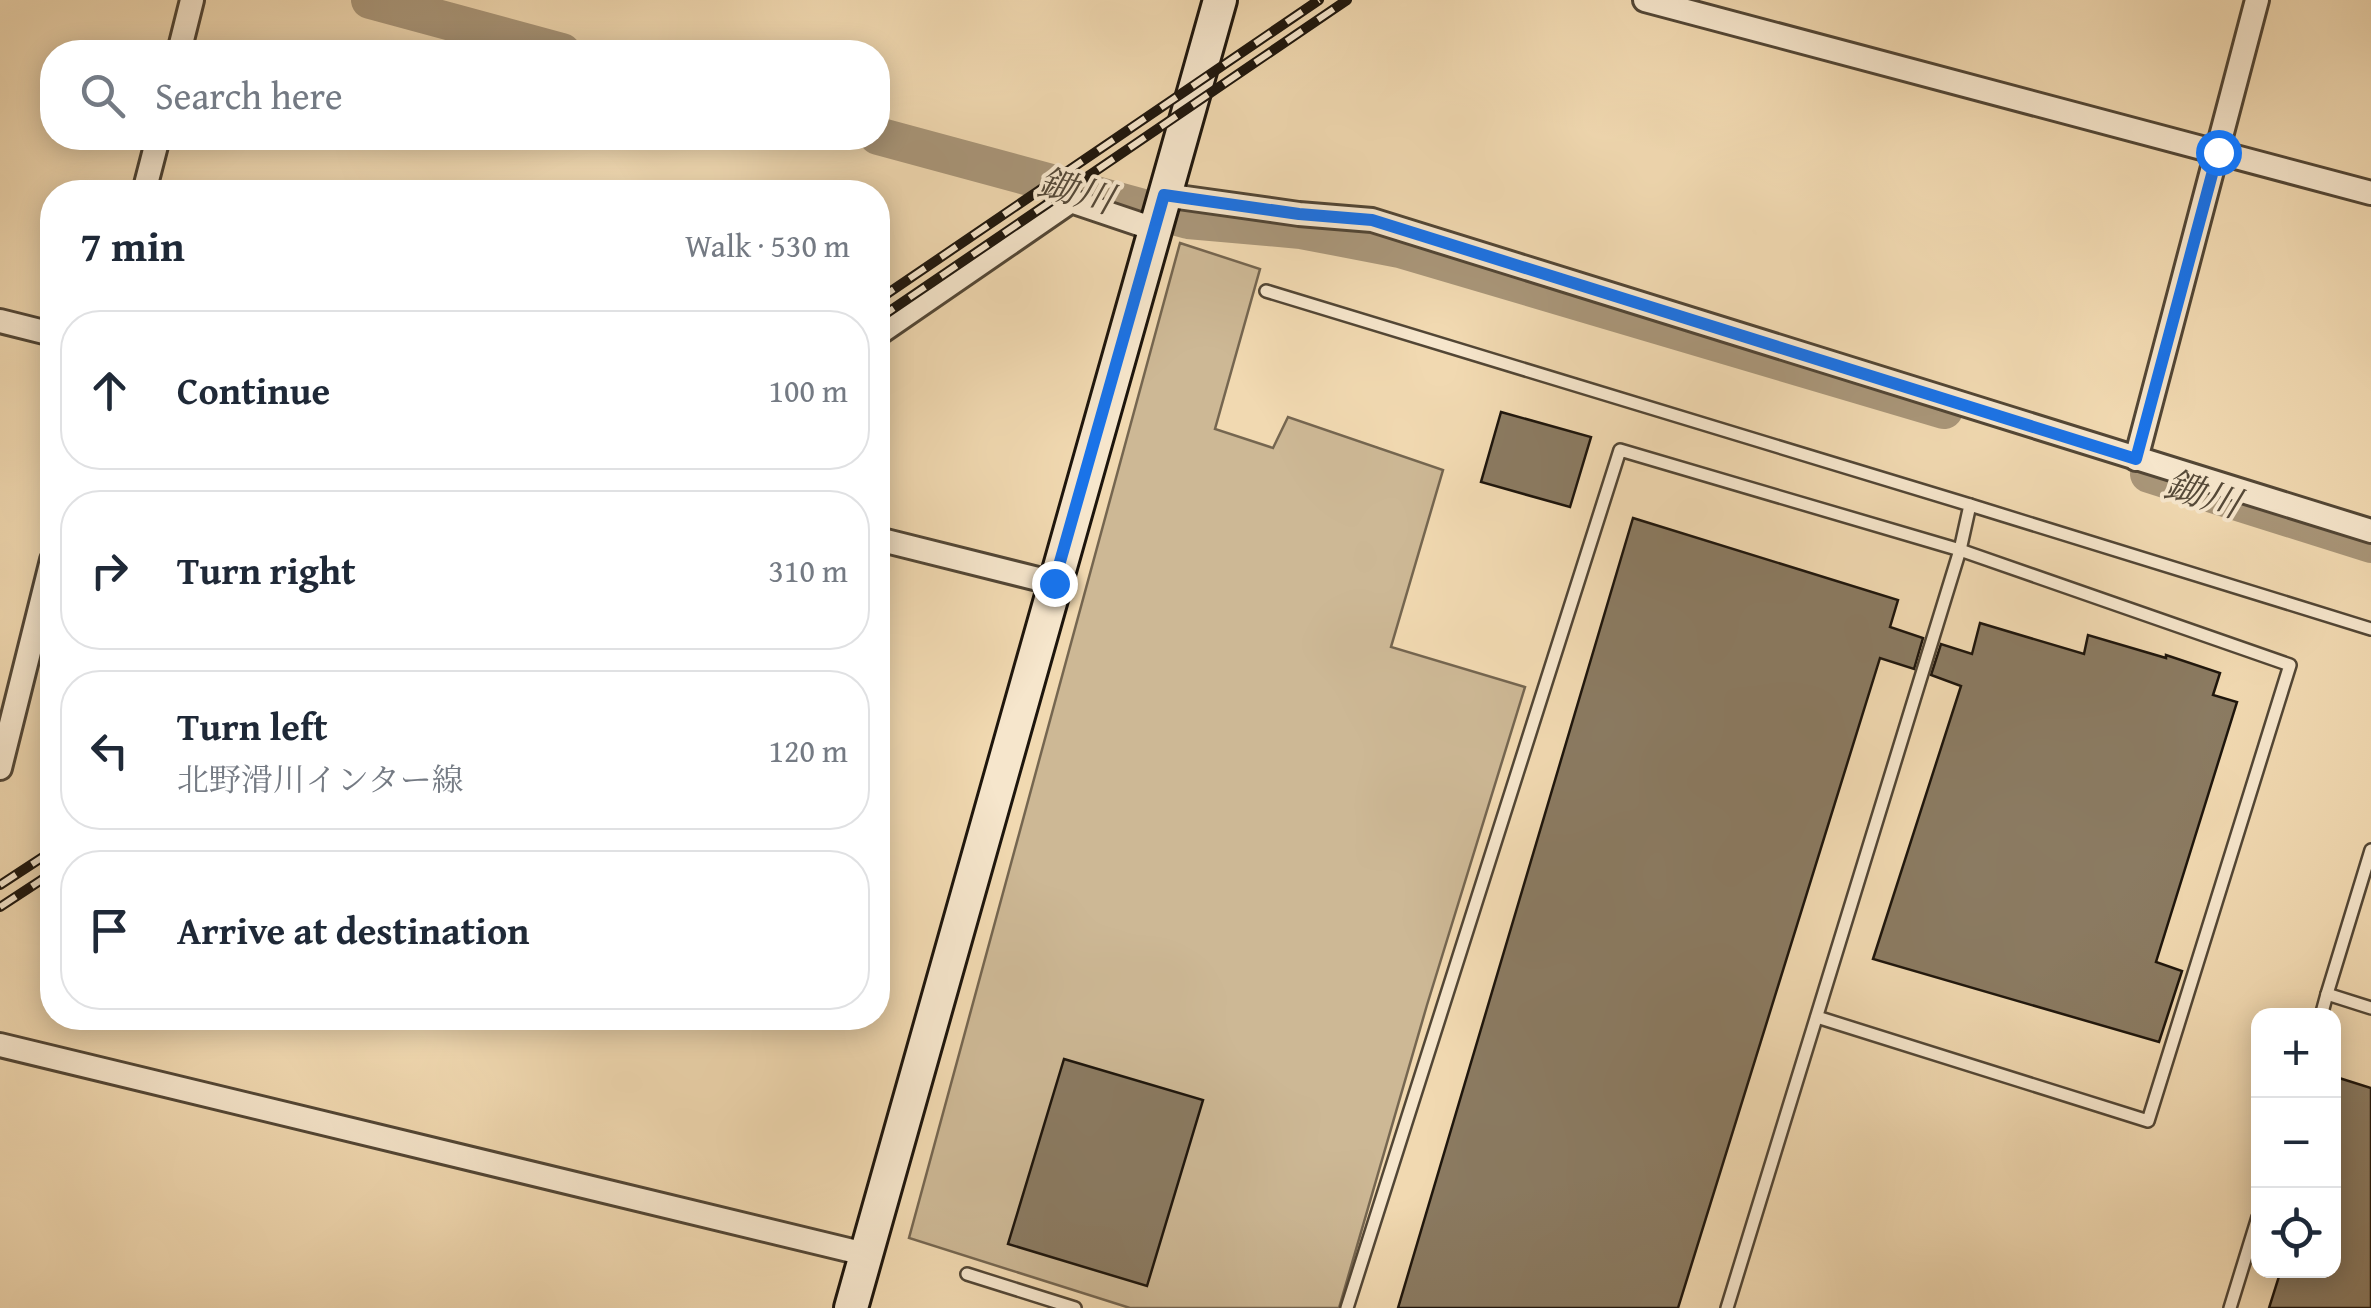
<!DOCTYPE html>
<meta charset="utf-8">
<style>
:root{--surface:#fff;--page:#f6f6f7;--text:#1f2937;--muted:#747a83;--line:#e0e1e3}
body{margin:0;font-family:"Gentium Book Plus","Noto Serif JP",serif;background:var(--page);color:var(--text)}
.controls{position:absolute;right:30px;bottom:30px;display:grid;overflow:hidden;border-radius:20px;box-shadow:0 5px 25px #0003}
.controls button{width:90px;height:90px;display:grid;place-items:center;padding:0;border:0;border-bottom:2px solid var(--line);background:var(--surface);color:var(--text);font:50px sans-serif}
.stop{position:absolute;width:30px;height:30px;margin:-22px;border:8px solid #1a73e8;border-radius:50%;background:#fff}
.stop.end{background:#1a73e8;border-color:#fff;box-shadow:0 2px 10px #0008}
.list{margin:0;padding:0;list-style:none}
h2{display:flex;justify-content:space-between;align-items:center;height:130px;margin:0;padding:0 40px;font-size:42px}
h2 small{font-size:32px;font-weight:400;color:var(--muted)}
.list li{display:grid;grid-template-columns:65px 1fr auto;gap:30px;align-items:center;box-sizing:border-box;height:160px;margin:0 20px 20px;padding:0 20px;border:2px solid var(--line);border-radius:40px}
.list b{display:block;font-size:38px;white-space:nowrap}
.list p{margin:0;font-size:32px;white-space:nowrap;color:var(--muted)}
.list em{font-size:32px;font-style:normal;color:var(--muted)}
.icon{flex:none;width:55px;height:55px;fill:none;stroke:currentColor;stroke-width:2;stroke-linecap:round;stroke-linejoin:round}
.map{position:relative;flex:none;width:2371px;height:1308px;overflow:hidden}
.search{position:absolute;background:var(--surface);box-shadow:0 5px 25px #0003;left:40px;top:40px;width:850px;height:110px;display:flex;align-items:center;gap:25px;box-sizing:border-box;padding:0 35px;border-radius:40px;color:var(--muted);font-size:38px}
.panel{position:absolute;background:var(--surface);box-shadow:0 5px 25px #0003;left:40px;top:180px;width:850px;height:850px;border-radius:40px}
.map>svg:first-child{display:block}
</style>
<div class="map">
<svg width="2371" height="1308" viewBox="0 0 2371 1308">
<rect width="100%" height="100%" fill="#f1d9b1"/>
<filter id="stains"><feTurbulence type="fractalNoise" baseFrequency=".002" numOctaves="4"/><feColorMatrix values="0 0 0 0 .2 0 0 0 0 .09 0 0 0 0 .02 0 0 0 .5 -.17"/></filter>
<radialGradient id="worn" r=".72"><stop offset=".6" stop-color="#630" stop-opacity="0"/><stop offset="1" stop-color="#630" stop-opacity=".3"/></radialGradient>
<polygon fill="#cdb895" stroke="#756650" stroke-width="2.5" points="1180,243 1260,269 1215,429 1273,448 1288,417 1443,470 1391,647 1525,687 1427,1005 1339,1308 1130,1308 909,1238"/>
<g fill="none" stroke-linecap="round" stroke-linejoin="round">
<g stroke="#a99679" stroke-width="38">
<polyline points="370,0 562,52"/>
<polyline points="878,136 1188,220 1301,230 1400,249 1944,410"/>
<polyline points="2149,474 2371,544"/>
</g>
</g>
<g fill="#8b7b62" stroke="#1d150c" stroke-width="2.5">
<polygon points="1501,412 1591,437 1570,507 1481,482"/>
<polygon points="1633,518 1898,600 1890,627 1923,638 1914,669 1880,658 1678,1308 1398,1308"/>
<polygon points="1980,623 2084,654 2088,635 2166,658 2166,655 2220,673 2213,695 2237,702 2156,962 2182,971 2159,1042 1873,959 1961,686 1931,675 1941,644 1972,654"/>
<polygon points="1064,1059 1203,1100 1147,1286 1008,1244"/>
<polygon points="2336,1077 2371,1088 2371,1308 2269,1308 2281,1270 2334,1270"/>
</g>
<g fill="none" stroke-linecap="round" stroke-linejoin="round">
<g stroke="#524635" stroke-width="16">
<g id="service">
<polyline points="1266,291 1970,505 1960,550 1727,1308"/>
<polyline points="1970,505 2371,629"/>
<polyline points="2371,850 2327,994 2371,1008"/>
<polyline points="2321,1016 2327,994"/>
<polyline points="967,1274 1075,1308"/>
<polyline points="1347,1308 1620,450 1960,550 2290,665 2148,1121 1817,1017"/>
<polyline points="2230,1308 2258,1217"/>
</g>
</g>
<g stroke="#524635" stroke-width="28">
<g id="minor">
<polyline points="1645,0 2371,193"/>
<polyline points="179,52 192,0"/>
<polyline points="144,192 158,138"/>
<polyline points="1164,195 1299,214 1372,220 2371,531"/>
<polyline points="0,321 52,334"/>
<polyline points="878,334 1071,201 1154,229"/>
<polyline points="2136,459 2257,0"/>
<polyline points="878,539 1054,583"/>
<polyline points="0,768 52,560"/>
<polyline points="0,1045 865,1254"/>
</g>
</g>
<g stroke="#1d150c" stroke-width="38">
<polyline id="secondary" points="851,1308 1220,0"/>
</g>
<use href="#service" stroke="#f6e6cc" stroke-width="11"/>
<use href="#minor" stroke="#f6e6cc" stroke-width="22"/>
<use href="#secondary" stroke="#f6e6cc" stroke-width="32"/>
<g stroke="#1d150c" stroke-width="10">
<g id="rail">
<polyline points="878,300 1319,0"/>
<polyline points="878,319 1347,0"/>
<polyline points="0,885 52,851"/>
<polyline points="0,907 52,873"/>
</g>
</g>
<use href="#rail" stroke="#f6e6cc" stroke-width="6" stroke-dasharray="19" stroke-linecap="butt"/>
</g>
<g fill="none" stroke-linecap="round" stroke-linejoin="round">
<polyline stroke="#1a73e8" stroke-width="12" points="1054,583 1164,195 1299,214 1372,220 2136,459 2218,152"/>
</g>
<g text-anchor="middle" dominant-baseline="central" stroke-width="8" stroke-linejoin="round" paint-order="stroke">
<g font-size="38" font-style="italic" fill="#554938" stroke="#f6e6cc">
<text transform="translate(1076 190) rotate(15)">鋤川</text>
<text transform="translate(2203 493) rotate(17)">鋤川</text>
</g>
</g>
<rect width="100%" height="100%" filter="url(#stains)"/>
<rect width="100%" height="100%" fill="url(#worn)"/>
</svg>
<div class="controls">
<button>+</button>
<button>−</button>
<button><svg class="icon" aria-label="locate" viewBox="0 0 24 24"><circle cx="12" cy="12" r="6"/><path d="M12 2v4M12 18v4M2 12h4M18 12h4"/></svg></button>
</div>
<div class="stop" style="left:2218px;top:152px"></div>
<div class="stop end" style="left:1054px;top:583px"></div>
<div class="search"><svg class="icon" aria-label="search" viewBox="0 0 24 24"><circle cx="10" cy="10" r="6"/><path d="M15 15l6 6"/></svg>Search here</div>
<section class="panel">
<h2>7 min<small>Walk · 530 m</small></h2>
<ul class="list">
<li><svg class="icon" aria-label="ahead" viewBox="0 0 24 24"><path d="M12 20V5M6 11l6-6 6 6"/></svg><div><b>Continue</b></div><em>100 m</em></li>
<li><svg class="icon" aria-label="right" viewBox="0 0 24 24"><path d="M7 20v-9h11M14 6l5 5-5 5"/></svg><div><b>Turn right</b></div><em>310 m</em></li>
<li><svg class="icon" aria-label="left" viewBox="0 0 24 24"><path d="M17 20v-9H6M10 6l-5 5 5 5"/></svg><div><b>Turn left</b><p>北野滑川インター線</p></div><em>120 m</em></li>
<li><svg class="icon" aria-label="arrive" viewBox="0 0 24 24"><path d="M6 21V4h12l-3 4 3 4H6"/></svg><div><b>Arrive at destination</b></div></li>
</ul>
</section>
</div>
